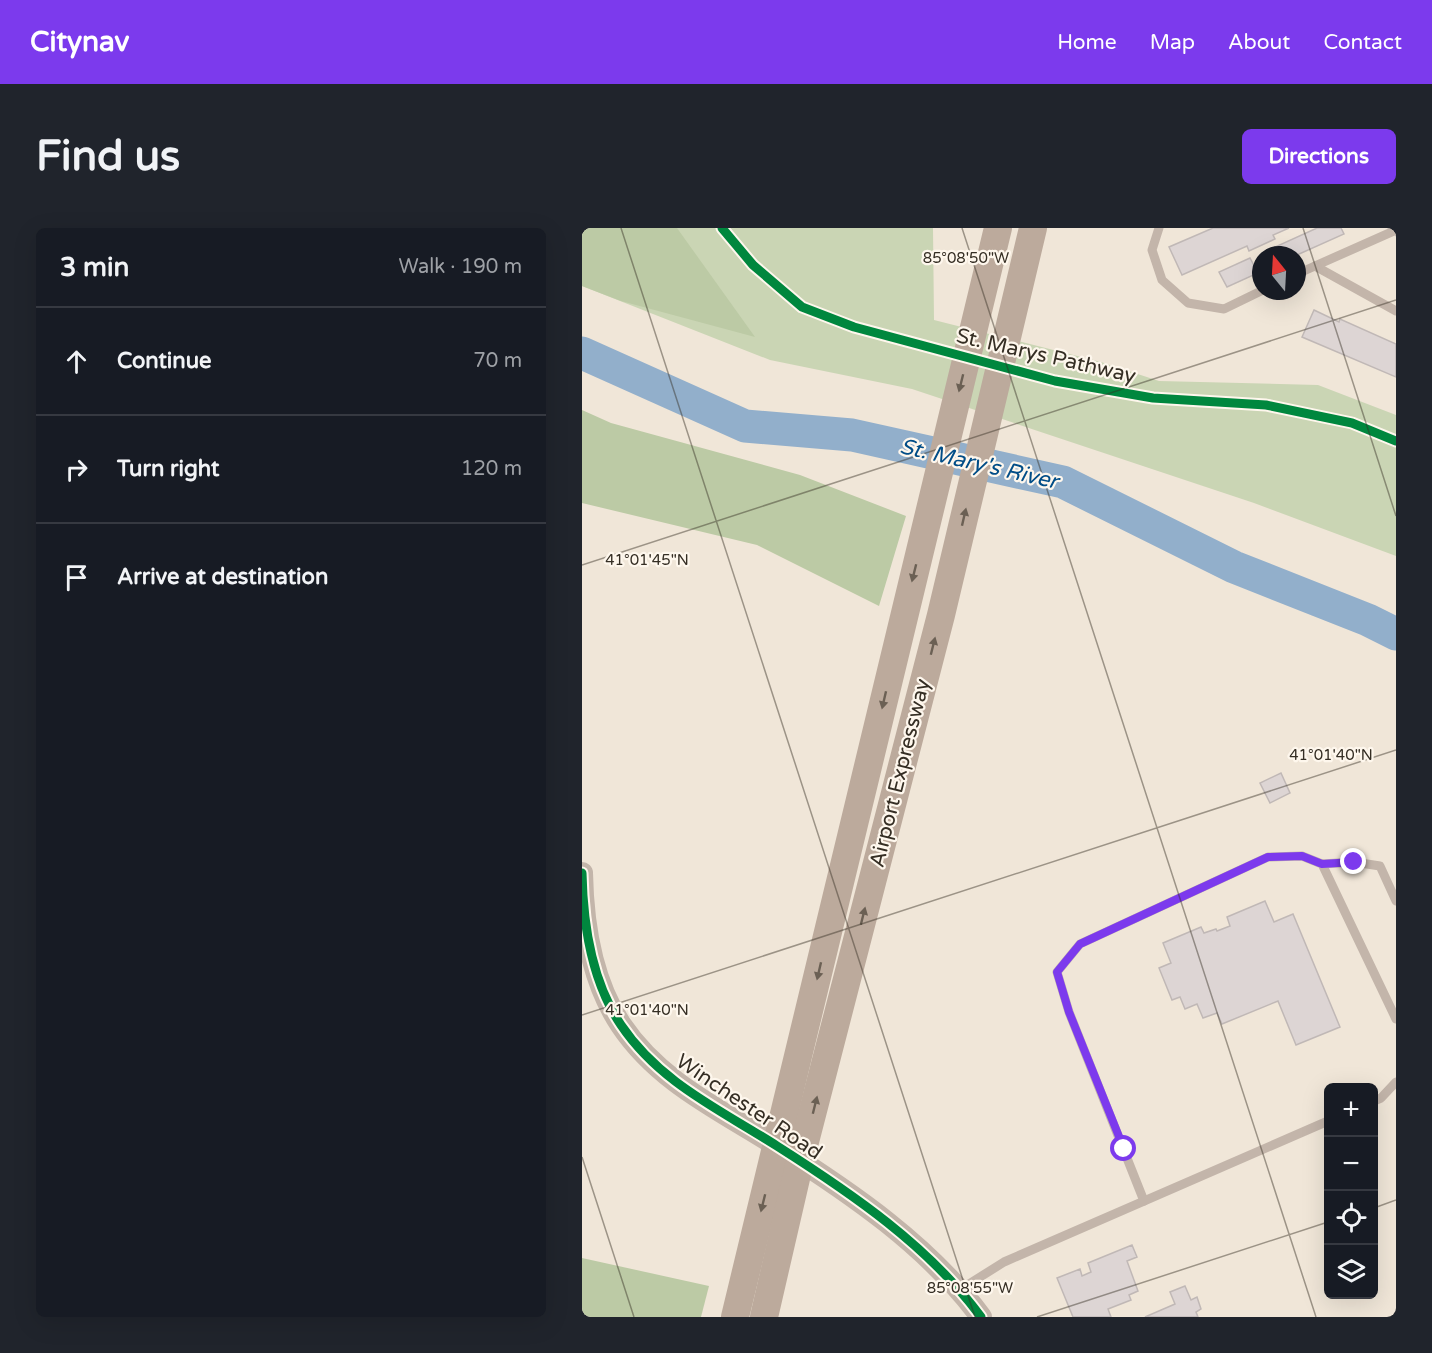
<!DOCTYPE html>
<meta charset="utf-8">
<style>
:root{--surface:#171b24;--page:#20242c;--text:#f1f3f6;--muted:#9ea1a6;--line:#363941;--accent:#7c3aed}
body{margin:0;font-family:"Varela Round",sans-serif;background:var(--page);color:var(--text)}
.controls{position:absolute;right:18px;bottom:18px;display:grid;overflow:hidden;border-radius:9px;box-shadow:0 6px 24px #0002}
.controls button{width:54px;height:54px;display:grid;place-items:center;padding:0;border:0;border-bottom:2px solid var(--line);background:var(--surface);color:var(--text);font:30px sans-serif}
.compass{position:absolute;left:670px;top:18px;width:54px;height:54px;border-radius:50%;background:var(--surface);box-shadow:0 6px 24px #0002;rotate:342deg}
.stop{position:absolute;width:18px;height:18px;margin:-14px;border:4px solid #7c3aed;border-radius:50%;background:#fff}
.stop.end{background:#7c3aed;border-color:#fff;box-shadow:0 2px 6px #0008}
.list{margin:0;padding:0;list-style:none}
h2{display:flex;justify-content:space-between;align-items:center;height:78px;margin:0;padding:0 24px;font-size:26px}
h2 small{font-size:20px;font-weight:400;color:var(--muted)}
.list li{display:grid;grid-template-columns:39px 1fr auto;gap:18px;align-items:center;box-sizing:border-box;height:108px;padding:0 24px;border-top:2px solid var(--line)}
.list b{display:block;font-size:22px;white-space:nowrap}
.list em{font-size:20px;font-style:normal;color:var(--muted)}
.icon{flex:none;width:33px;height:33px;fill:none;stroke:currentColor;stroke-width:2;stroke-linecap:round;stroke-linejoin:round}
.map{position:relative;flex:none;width:814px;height:1089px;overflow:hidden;border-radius:9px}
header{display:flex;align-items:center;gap:36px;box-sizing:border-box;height:84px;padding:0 30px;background:var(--accent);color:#fff}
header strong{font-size:28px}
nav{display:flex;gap:33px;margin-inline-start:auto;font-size:21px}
.intro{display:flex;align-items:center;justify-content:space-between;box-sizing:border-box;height:144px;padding:0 36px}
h1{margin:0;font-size:42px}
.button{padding:15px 27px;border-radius:9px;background:var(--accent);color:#fff;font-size:21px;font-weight:700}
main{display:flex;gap:36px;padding:0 36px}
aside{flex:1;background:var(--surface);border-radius:9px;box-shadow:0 6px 24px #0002}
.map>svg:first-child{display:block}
</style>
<header>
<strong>Citynav</strong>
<nav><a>Home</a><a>Map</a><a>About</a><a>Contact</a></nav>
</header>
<div class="intro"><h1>Find us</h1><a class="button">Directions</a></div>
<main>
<aside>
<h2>3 min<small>Walk · 190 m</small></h2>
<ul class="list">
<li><svg class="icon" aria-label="ahead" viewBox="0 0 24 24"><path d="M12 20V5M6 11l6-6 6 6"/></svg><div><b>Continue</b></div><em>70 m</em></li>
<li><svg class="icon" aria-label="right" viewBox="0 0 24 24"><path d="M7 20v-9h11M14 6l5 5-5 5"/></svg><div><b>Turn right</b></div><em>120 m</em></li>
<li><svg class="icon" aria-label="arrive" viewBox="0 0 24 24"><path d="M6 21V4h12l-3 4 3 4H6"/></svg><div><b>Arrive at destination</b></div></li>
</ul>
</aside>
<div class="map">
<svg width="814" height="1089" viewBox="0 0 814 1089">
<rect width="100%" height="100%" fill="#f0e6d8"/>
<polygon fill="#cad5b4" points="0,0 351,0 352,92 519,134 577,153 736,157 814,187 814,328 672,275 330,161 188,132 0,58"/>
<g fill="#bccaa5">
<polygon points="0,0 95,0 173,109 39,73 0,58"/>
<polygon points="0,182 29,195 218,247 324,288 297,378 175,317 0,275"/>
<polygon points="0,1030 127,1058 119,1089 0,1089"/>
</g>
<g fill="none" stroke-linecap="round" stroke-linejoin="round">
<polyline stroke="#92afcb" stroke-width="33" points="0,125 163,198 270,207 481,254 652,339 786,392 814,406"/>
</g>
<g fill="#ddd5d4" stroke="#c0b8b6" stroke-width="1.5">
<polygon points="631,0 707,0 691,7 693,11 667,23 665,18 600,47 587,19"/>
<polygon points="735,0 759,0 762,6 715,27 697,27 693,19"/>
<polygon points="668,30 676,45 645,59 637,44"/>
<polygon points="732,82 757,94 758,91 814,116 814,149 720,109"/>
<polygon points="699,545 708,565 688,575 678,555"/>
<polygon points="683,673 692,694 711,686 758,799 714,817 696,773 640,796 635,785 621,790 615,776 603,781 598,769 590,772 577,740 589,735 581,715 619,699 622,705 634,701 635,703 648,698 645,689"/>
<polygon points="550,1017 555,1029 545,1033 556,1063 547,1067 549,1072 526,1081 529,1089 491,1089 475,1050 498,1041 500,1048 509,1044 506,1035"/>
<polygon points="603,1058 609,1072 615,1069 619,1081 614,1084 616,1089 563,1089 593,1076 588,1064"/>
</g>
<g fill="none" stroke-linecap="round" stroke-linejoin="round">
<g stroke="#c3b5aa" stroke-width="9">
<polyline points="577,0 570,22 580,52 606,75 642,81 679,63"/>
<polyline points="733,38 814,83"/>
<polyline points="715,46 814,2"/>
<polyline points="740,636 772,634 798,638 814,673"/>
<polyline points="792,873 799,870 814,854"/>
<polyline points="562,973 487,784 475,744 498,716 686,629 720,628 740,636 814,791"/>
<polyline points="379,1061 422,1034 746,893"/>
</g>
<path stroke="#c3b5aa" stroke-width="22" d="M 0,645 C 1,696 10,754 39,797 C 78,855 139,882 195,918 C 269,965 347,1018 399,1089"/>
<g stroke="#bcaa9c" stroke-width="28">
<polyline points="153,1089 416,0"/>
<polyline points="182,1089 218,933 359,387 451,0"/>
</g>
<g stroke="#fef7ed" stroke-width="13">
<g id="cycleway">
<polyline points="140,0 171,37 220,79 272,99 473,153 571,170 684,177 770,195 814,213"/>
<path d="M 0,645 C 1,696 10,754 39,797 C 78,855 139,882 195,918 C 269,965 347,1018 399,1089"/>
</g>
</g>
<use href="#cycleway" stroke="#00873e" stroke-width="9"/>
</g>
<defs><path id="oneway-solid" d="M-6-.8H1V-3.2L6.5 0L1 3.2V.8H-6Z" transform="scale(1.5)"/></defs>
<g fill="#6b6054">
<use href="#oneway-solid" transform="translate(379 155) rotate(104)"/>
<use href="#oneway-solid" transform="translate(382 289) rotate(-77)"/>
<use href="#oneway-solid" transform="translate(332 345) rotate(104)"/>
<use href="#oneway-solid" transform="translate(351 418) rotate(-76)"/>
<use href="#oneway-solid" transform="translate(302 472) rotate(103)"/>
<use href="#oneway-solid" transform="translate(281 688) rotate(-76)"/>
<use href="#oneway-solid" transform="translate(237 743) rotate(103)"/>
<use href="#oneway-solid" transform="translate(233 877) rotate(-76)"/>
<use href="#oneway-solid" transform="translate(181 975) rotate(104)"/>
</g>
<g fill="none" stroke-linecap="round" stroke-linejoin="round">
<polyline stroke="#7c3aed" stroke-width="8" points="542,921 487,784 475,744 498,716 686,629 720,628 740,636 772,634"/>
</g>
<path fill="none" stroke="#352e24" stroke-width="1.5" stroke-opacity="0.45" d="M 39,0 L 393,1089M 380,0 L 734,1089M 721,0 L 814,288M 0,337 L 814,72M 0,787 L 814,522M 0,929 L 52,1089M 792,980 L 814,972M 455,1089 L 746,994"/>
<g text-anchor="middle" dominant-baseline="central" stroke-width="4.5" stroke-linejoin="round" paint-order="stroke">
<g font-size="21" fill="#352e24" stroke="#fef7ed">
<text transform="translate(464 128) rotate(13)">St. Marys Pathway</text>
<text transform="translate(318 545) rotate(-76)">Airport Expressway</text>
<text transform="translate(167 879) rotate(34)">Winchester Road</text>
</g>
<g font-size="22" font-style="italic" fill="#014d87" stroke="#fef7ed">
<text transform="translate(397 236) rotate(13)">St. Mary's River</text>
</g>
</g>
<g font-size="15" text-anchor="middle" fill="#352e24" stroke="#fef7ed" stroke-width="4.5" stroke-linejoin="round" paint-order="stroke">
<text x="384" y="35">85°08'50"W</text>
<text x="65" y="337">41°01'45"N</text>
<text x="749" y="532">41°01'40"N</text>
<text x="65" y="787">41°01'40"N</text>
<text x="388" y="1065">85°08'55"W</text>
</g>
</svg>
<div class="controls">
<button>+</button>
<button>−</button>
<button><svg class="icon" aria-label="locate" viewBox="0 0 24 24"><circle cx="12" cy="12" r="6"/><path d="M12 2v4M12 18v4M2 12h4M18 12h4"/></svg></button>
<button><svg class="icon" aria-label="layers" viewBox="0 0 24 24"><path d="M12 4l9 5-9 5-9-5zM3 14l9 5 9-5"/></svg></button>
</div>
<svg class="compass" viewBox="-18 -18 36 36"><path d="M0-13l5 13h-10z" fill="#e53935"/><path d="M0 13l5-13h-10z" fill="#9ea1a6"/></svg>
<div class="stop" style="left:542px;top:921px"></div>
<div class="stop end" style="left:772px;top:634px"></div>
</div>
</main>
